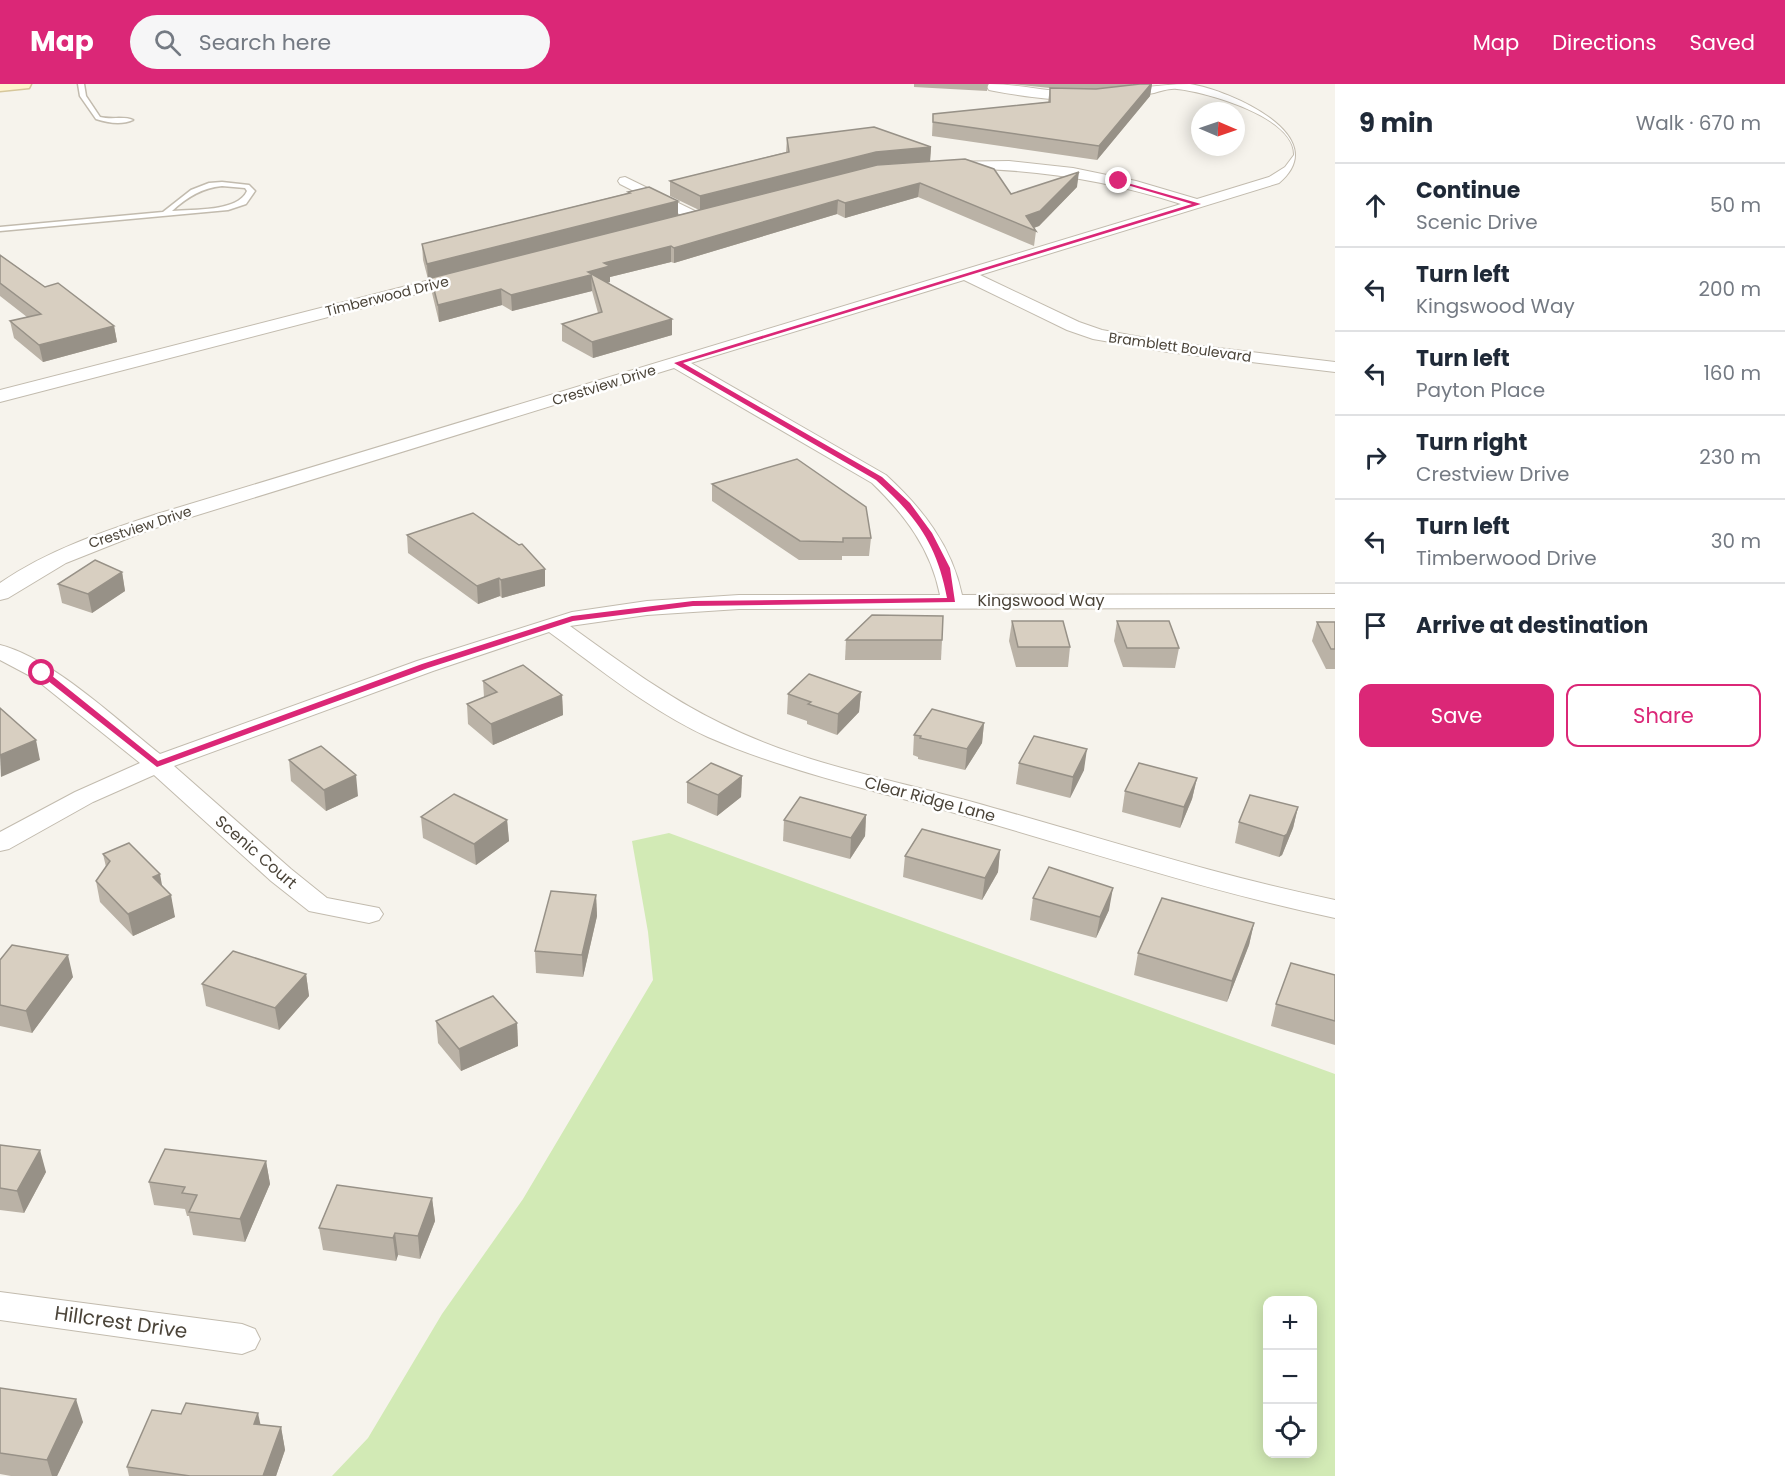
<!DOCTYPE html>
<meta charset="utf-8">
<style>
:root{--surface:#fff;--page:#f6f6f7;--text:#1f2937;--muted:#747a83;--line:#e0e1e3;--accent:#db2777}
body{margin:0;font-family:Poppins,sans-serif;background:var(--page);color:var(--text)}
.controls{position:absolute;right:18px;bottom:18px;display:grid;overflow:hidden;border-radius:12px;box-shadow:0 3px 15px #0003}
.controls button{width:54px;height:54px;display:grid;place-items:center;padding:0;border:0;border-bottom:2px solid var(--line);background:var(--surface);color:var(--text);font:30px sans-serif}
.compass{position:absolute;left:1191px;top:18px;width:54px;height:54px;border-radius:50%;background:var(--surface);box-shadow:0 3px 15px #0003;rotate:92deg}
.stop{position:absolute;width:18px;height:18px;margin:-14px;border:4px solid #db2777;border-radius:50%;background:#fff}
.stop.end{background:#db2777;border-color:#fff;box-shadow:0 2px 6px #0008}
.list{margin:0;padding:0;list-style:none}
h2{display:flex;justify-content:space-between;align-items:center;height:78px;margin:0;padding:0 24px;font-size:26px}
h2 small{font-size:20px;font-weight:400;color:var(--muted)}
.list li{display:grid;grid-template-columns:39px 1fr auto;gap:18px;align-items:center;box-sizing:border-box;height:84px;padding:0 24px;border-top:2px solid var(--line)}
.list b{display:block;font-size:22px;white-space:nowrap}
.list p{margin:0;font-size:20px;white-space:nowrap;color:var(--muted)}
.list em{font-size:20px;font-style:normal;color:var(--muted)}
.actions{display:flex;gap:12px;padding:18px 24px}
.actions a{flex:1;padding:14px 0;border:2px solid var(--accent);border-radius:12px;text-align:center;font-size:21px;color:var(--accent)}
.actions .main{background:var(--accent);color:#fff}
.icon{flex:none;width:33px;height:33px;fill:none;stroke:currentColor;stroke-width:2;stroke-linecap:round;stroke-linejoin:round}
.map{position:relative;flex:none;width:1335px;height:1392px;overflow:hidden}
header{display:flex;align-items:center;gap:36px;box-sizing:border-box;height:84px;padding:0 30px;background:var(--accent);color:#fff}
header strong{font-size:28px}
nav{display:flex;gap:33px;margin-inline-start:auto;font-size:21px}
.search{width:420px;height:54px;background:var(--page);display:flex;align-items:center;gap:15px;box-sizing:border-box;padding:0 21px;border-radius:33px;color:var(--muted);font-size:22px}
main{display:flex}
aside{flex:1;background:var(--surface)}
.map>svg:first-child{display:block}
</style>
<header>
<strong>Map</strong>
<div class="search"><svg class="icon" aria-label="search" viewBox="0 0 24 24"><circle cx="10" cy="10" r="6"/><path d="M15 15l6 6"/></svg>Search here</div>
<nav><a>Map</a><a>Directions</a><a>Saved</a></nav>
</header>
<main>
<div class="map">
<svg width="1335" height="1392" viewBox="0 0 1335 1392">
<rect width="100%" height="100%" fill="#f6f3ec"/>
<path fill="#d2eab5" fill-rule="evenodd" d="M 669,749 L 1335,990 L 1335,1392 L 332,1392 L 368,1354 L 442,1230 L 523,1115 L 653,896 L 648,848 L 632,757 ZM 1268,1216 L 1312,1216 L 1312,1370 L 1268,1370 Z"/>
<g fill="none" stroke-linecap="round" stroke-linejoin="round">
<g stroke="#c2bbae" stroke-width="3">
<g id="service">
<path d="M 78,0 L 84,0 L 86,12 L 100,33 C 111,36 124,32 133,36 C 122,41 108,39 96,35 L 80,12 Z"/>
<path d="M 222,98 L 249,101 L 255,107 L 246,120 L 228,126 L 0,147 L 0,143 L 163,128 L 191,106 L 209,99 ZM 222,102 L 245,104 L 247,107 C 238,128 193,125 172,127 C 187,113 202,104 222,102 Z"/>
</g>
</g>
<g stroke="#c2bbae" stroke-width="2">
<g id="minor">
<path d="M 989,0 C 1019,0 1053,9 1085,9 C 1120,8 1156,0 1190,0 C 1229,6 1335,52 1279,99 L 980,191 L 1079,238 L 1102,246 L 1168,258 L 1335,278 L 1335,288 L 1168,268 L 1093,255 L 1067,246 L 964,196 L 691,279 L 886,391 C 922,424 952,462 962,511 L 1335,510 L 1335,524 L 739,525 L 647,531 L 570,542 C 619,577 668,614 722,640 C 806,682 901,697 990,723 C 1105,755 1218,792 1335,816 L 1335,834 C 1212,808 1093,769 972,734 C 883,708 793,690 708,653 C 651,627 600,585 549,548 L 433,587 L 174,682 L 291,785 L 327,814 L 379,824 L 383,830 L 379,836 L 369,839 L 309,827 L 271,797 L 154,691 L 93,718 L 9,765 L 0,767 L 0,748 L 75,708 L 140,679 L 34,594 L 0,576 L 0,561 C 52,574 117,636 160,670 L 417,577 L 572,528 L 647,517 L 739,511 L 940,511 C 931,465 905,431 872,399 L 674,284 L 149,446 L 66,479 L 8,514 L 0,516 L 0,499 C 48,466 102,448 157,430 L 1181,120 C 1103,95 1025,83 944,85 L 937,81 L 939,78 L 1009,77 L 1073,84 L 1136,97 L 1197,115 L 1269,93 L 1285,83 L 1294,71 C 1295,33 1207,8 1177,5 C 1170,4 1161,7 1154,9 C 1139,12 1124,14 1109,15 C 1070,19 1032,14 994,7 L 989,6 L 987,3 Z"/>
<polygon points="625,93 703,131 706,134 703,137 693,137 620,100 618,97 620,94"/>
<polygon points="465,187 471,188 473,192 471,196 0,318 0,306"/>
<polygon points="0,1208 242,1240 255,1245 260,1255 255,1265 242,1270 0,1236"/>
</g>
</g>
<g stroke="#d6c79b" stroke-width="3">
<polygon id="secondary" points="0,0 31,0 29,4 0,7"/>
</g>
<use href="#service" fill="#fff" fill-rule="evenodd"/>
<use href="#minor" fill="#fff" fill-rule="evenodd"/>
<use href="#secondary" fill="#fff3cd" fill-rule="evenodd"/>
</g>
<g fill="#bab2a6">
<polygon points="914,0 988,0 987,7 914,3"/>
<polygon points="1011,0 1132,0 1132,1 1152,0 1150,12 1097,76 932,52 933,30 1048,18 1050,4"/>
<polygon points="787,54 931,63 930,77 1011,110 1077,103 1039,142 1034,144 1036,147 1034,162 918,113 845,134 837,130 674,179 671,178 610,193 610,198 607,199 672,251 593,274 562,257 562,240 598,229 592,207 512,227 502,221 439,238 432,209 431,195 428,195 423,176 422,160 628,109 628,108 678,131 699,126 670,112 670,97 786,68"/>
<polygon points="0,171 45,203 114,242 117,258 43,278 14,254 10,237 27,233 0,212"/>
<polygon points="712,400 871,454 869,472 842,472 842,476 799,476 712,417"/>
<polygon points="407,451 545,485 545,502 502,514 500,512 478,520 408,469"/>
<polygon points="122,488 125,507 92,529 62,519 58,500"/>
<polygon points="1012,537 1070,563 1068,583 1016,583 1009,557"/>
<polygon points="1117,537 1179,564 1175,584 1123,583 1114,557"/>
<polygon points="1317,538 1335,538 1335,585 1326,585 1312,557"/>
<polygon points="846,556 942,556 941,576 845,576"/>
<polygon points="483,597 562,611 563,631 493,661 468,640 467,620 484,613"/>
<polygon points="861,608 859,628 837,651 807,640 807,637 787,630 788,610"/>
<polygon points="984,639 982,659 965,686 918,675 918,673 913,671 914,651"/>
<polygon points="289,676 358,712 326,727 291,697"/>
<polygon points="1019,679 1084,686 1070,714 1016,700"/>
<polygon points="742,692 741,713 717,732 687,719 687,698"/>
<polygon points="1197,694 1192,715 1180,744 1122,728 1125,707"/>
<polygon points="1298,723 1293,744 1282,771 1279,773 1235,759 1239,738"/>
<polygon points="866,731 865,752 850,775 783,757 784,736"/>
<polygon points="421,733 507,736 509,757 476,781 423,754"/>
<polygon points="1000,766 998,788 982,816 903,793 905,772"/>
<polygon points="103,770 162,802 175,833 133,852 100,818 96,797 106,783"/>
<polygon points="596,811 597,832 583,893 536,889 535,867"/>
<polygon points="1033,814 1109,826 1096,854 1030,836"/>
<polygon points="1254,839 1249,861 1227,918 1134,891 1138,869"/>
<polygon points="0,876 73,893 32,949 0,942"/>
<polygon points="306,890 309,912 279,946 206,922 202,900"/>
<polygon points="1335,891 1335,961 1271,942 1276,920"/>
<polygon points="436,937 517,939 518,962 461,987 438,959"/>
<polygon points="0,1061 46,1088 24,1129 0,1126"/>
<polygon points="266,1077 270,1100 245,1158 193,1151 189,1132 187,1132 185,1125 154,1121 149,1098"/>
<polygon points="432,1114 435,1137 420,1175 398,1171 396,1177 323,1166 319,1144"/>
<polygon points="0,1304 83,1338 57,1392 11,1392 0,1390"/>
<polygon points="261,1341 281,1343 285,1366 276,1392 129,1392 127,1383"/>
</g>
<g fill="#979187">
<polygon points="1151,0 1152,0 1150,12 1097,76 1099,62"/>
<polygon points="931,63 930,78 700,127 700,112 876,68"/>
<polygon points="1079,88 1077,103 1039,142 1030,145 1026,132"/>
<polygon points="920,99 918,113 845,134 845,119"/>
<polygon points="838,116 837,130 674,179 674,164"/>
<polygon points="678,117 678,132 428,195 427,180"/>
<polygon points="671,162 671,178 610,193 610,198 594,202 591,191 592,207 512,227 511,211 588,188 604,179"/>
<polygon points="501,205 502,221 439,238 438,221"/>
<polygon points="672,235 672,251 593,274 592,258"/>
<polygon points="114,242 117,258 43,278 39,261"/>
<polygon points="545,485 545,502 502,514 501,496"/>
<polygon points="122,488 125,507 92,529 88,510"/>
<polygon points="499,494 500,512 478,520 477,502"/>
<polygon points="861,608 859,628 837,651 838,630"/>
<polygon points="562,611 563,631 493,661 491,640"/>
<polygon points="984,639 982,659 965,686 967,665"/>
<polygon points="36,656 40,676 1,693 0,671"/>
<polygon points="1087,665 1084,686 1070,714 1073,693"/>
<polygon points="356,691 358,712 326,727 324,706"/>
<polygon points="742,692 741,713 717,732 718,711"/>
<polygon points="1197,694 1192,715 1180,744 1184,723"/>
<polygon points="1298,723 1293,744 1282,771 1279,773 1284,752"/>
<polygon points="866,731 865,752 850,775 851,754"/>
<polygon points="507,736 509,757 476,781 474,760"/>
<polygon points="1000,766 998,788 982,816 985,794"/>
<polygon points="160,790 164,812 153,793"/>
<polygon points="1113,804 1109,826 1096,854 1100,833"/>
<polygon points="171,811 175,833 133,852 128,830"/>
<polygon points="596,811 597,832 583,893 582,871"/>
<polygon points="1254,839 1249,861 1227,918 1232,897"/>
<polygon points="68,871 73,893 32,949 26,927"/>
<polygon points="306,890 309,912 279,946 275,924"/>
<polygon points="517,939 518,962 461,987 459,965"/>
<polygon points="40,1066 46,1088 24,1129 17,1107"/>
<polygon points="266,1077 270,1100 245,1158 240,1135"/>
<polygon points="432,1114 435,1137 420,1175 418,1152"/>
<polygon points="395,1149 398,1171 396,1177 393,1154"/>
<polygon points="76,1315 83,1338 57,1392 52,1392 47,1376"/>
<polygon points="258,1329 263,1352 254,1340"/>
<polygon points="281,1343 285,1366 276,1392 263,1392"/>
</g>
<g fill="#d8cfc1" stroke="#979187" stroke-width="1.5">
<polygon points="1140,0 1151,0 1099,62 933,38 933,30 1050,18 1050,4 1096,5"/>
<polygon points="874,43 931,63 876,68 700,112 670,97 789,68 787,54"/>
<polygon points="965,75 994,85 1011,110 1079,88 1040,127 1026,132 1036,147 920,99 845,119 838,116 674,164 671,162 604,179 610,182 588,188 672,235 592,258 562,240 602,228 591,191 511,211 501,205 438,221 431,194 877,81"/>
<polygon points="649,103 678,117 427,180 422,160 630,109 628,108"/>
<polygon points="0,171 45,203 58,199 114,242 39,261 10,237 41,230 0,199"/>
<polygon points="797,375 866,423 871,454 843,454 843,458 800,457 712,400"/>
<polygon points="473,429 519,461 522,460 545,485 501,496 499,494 477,502 407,451"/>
<polygon points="95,476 122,488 88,510 58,500"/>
<polygon points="872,531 943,532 942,556 846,556"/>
<polygon points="1012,537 1063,537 1070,563 1018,563"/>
<polygon points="1117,537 1169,537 1179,564 1127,564"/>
<polygon points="1317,538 1335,538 1335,565 1331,565"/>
<polygon points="523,581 562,611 491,640 467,620 497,608 483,597"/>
<polygon points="809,590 861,608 838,630 808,620 811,618 788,610"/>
<polygon points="0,624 36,656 0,671"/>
<polygon points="932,625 984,639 967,665 920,654 921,652 914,651"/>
<polygon points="1034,652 1087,665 1073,693 1019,679"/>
<polygon points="321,662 356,691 324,706 289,676"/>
<polygon points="711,679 742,692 718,711 687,698"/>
<polygon points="1139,679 1197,694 1184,723 1125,707"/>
<polygon points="454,710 507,736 474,760 421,733"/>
<polygon points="1250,711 1298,723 1287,750 1284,752 1239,738"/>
<polygon points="800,713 866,731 851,754 784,736"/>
<polygon points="922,745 1000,766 985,794 905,772"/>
<polygon points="129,759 160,790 153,793 171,811 128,830 96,797 110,777 103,770"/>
<polygon points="1049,783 1113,804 1100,833 1033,814"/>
<polygon points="551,807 596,811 582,871 535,867"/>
<polygon points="1162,814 1254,839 1232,897 1138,869"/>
<polygon points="12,861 68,871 26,927 0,921 0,876"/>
<polygon points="233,867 306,890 275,924 202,900"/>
<polygon points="1291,879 1335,891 1335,937 1276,920"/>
<polygon points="493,912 517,939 459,965 436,937"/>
<polygon points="0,1061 40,1066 17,1107 0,1104"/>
<polygon points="165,1065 266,1077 240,1135 189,1128 197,1111 182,1109 185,1103 149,1098"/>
<polygon points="337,1101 432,1114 418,1152 395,1149 393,1154 319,1144"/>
<polygon points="0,1304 76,1315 47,1376 0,1369"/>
<polygon points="186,1319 258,1329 254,1340 281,1343 263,1392 190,1392 127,1383 152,1326 181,1330"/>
</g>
<path fill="#db2777" d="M 1117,96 L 1201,120 L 683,279 L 882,393 L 910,419 L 932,449 L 950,484 L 955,518 L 693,522 L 573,537 L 428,584 L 157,683 L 38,589 L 46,587 L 158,677 L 422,580 L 572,532 L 693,517 L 947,514 C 937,460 916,432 876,396 L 674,279 L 1192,120 L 1117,98 Z"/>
<g text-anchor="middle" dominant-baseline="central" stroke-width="5" stroke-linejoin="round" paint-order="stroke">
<g font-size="14" fill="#4b4439" stroke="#fff">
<text transform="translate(387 212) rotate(-14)">Timberwood Drive</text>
<text transform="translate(1180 263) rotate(8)">Bramblett Boulevard</text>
<text transform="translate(604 301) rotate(-17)">Crestview Drive</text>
<text transform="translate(140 443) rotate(-18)">Crestview Drive</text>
</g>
<g font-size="16" fill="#4b4439" stroke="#fff">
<text x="1041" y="516">Kingswood Way</text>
<text transform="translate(930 715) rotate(15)">Clear Ridge Lane</text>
<text transform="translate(256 768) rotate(41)">Scenic Court</text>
</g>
<g font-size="20" fill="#4b4439" stroke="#fff">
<text transform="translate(121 1238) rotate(8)">Hillcrest Drive</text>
</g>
</g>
</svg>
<div class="controls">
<button>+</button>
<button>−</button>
<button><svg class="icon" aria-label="locate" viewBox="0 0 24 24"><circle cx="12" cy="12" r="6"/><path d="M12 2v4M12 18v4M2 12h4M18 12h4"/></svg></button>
</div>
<svg class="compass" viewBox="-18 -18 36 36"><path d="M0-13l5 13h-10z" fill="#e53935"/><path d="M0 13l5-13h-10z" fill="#747a83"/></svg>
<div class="stop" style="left:42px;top:589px"></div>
<div class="stop end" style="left:1119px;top:97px"></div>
</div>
<aside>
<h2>9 min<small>Walk · 670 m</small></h2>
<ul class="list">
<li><svg class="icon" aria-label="ahead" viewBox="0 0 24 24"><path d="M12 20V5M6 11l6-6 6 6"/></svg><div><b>Continue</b><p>Scenic Drive</p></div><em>50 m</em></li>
<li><svg class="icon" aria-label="left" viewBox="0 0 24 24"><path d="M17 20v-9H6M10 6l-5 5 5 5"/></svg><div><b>Turn left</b><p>Kingswood Way</p></div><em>200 m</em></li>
<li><svg class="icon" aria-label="left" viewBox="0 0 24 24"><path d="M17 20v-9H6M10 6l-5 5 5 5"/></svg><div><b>Turn left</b><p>Payton Place</p></div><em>160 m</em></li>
<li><svg class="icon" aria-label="right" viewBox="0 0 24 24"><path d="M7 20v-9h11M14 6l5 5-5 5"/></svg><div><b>Turn right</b><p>Crestview Drive</p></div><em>230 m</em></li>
<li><svg class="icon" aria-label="left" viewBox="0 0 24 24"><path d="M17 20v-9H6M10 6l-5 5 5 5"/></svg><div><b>Turn left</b><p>Timberwood Drive</p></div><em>30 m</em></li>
<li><svg class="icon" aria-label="arrive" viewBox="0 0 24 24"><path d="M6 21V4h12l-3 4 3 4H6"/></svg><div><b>Arrive at destination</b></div></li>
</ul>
<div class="actions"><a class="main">Save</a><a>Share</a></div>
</aside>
</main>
